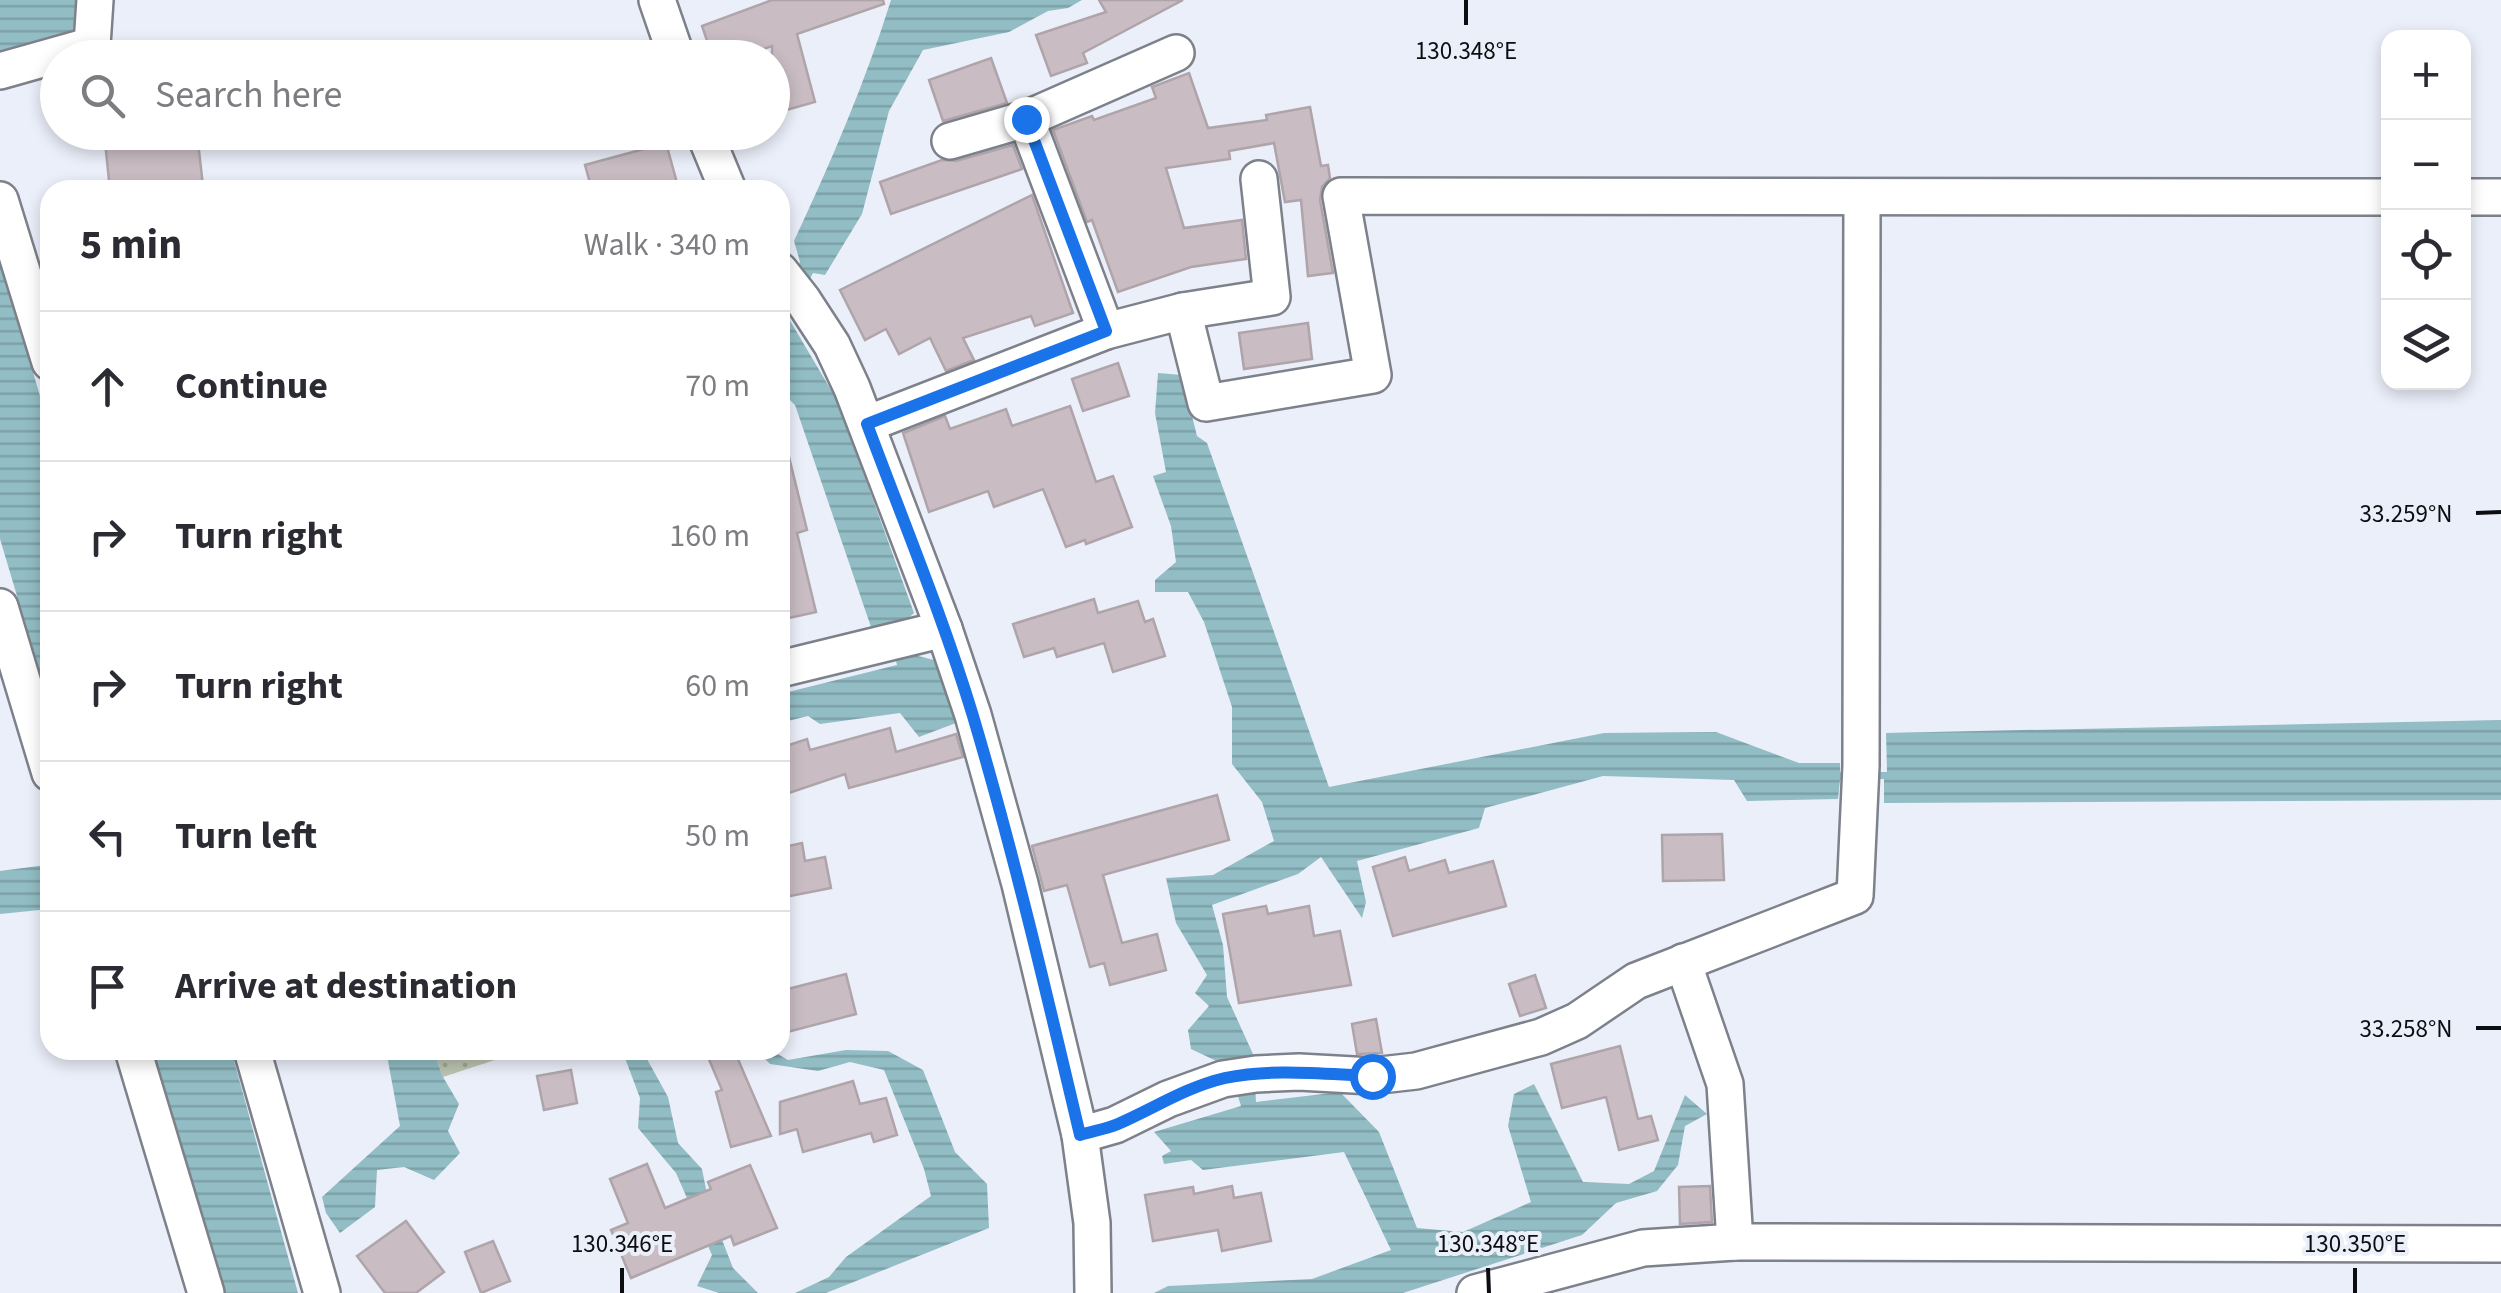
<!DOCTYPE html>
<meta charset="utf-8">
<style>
:root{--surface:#fff;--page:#f7f7f7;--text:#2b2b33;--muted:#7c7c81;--line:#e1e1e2}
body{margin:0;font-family:"Source Sans 3",sans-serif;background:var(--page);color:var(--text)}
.controls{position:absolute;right:30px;top:30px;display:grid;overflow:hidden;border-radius:20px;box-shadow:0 5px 15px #0003}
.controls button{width:90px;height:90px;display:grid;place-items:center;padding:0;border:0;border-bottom:2px solid var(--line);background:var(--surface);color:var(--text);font:50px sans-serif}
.stop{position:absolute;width:30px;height:30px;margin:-22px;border:8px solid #1a73e8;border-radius:50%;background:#fff}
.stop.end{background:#1a73e8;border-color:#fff;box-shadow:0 2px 10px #0008}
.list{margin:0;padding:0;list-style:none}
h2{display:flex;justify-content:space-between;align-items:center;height:130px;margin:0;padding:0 40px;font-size:42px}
h2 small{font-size:32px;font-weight:400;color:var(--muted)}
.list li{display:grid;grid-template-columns:65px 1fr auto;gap:30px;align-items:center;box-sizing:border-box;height:150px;padding:0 40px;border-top:2px solid var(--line)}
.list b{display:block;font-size:38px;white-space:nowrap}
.list em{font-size:32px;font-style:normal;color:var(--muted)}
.icon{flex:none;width:55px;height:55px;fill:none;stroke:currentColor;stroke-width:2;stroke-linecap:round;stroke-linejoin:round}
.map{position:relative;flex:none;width:2501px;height:1293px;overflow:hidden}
.search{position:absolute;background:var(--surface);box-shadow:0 5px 15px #0003;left:40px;top:40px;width:750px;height:110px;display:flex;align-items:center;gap:25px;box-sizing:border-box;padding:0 35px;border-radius:55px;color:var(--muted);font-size:38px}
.panel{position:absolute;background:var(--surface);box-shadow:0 5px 15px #0003;left:40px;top:180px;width:750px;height:880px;border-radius:30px}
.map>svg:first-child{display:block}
</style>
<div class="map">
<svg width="2501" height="1293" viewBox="0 0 2501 1293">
<defs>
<pattern id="green-dots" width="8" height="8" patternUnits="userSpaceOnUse" patternTransform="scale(2.5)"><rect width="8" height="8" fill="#bcc4b0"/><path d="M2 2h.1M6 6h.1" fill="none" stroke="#a0a796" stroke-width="1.8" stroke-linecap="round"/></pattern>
<pattern id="water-rules" width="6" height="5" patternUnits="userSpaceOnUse" patternTransform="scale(2.5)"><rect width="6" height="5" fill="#92bdc4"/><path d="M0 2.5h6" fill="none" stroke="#7da1a7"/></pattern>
</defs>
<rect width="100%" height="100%" fill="#ebeffa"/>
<polygon fill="url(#green-dots)" points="433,1050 525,1050 443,1077"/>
<g fill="url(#water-rules)">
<polygon points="0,0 80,0 77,32 0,53"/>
<path d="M 891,0 L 1082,0 L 1068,8 L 1048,11 L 1009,32 L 923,50 L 889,111 L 862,214 L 825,275 L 813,273 L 789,319 L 837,400 L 914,613 L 901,625 L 906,653 L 934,660 L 956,723 L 919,737 L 900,713 L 820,724 L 808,716 L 780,723 L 780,694 L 897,665 L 888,628 L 871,627 L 795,405 L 780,390 L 780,307 L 782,307 L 800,262 L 794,241 C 831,162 865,83 891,0 Z"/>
<polygon points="0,260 50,430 50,706 0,539"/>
<polygon points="1158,373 1182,375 1197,436 1207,443 1329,787 1604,733 1716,732 1799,763 1840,763 1840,772 1887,772 1886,733 2501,720 2501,800 1884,803 1884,779 1840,780 1838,799 1747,801 1734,780 1603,776 1485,808 1479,828 1357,861 1366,902 1362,918 1321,857 1298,874 1212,905 1223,945 1227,997 1253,1054 1256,1102 1340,1092 1379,1132 1417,1228 1463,1232 1531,1202 1508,1126 1514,1094 1534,1084 1583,1182 1629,1184 1654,1171 1685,1095 1707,1114 1685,1126 1678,1165 1657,1191 1616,1203 1582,1235 1403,1293 1154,1293 1168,1286 1312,1279 1391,1250 1344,1152 1203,1170 1191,1160 1164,1164 1162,1156 1171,1151 1154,1132 1241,1106 1229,1067 1191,1049 1188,1030 1209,1006 1195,993 1207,975 1176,923 1166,878 1213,875 1274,841 1262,802 1232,764 1232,707 1204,622 1188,592 1155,592 1155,580 1176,562 1171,526 1153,476 1166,472 1155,413"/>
<polygon points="46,865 50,876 50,909 0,914 0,871"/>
<polygon points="148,1050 231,1050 298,1293 219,1293"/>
<polygon points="386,1050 433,1050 443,1077 459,1104 448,1131 460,1153 434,1180 404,1167 377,1170 375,1207 340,1233 326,1213 322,1197 400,1126"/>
<polygon points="622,1050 642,1050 668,1097 678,1143 702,1169 710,1209 733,1268 758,1293 719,1293 697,1286 712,1255 676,1173 638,1128 640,1098"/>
<polygon points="756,1050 771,1050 788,1060 846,1050 888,1051 923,1070 955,1152 987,1184 989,1228 826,1293 795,1293 829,1277 846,1257 931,1196 924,1169 884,1070 850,1062 818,1071 770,1064"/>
</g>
<g fill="#c9bdc3" stroke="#afa4aa" stroke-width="2.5">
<polygon points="772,0 883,0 884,4 797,34 815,102 772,114 772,46 738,58 713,58 702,26"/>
<polygon points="1099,0 1183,0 1083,53 1087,63 1051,76 1036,35 1106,12"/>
<polygon points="991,58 1007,103 943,121 929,80"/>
<polygon points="1189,73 1208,128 1267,120 1266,115 1310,107 1321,166 1328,165 1330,178 1322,187 1320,200 1333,273 1308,276 1301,200 1285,202 1274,143 1229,151 1230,159 1166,168 1184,228 1242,220 1246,259 1191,267 1118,292 1092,220 1087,222 1053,130 1092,116 1094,120 1156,98 1152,87"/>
<polygon points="104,132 146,132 146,138 197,133 203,186 168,190 110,190"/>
<polygon points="666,143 679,190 592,190 585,165"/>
<polygon points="1013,145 1022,169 891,214 880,182 942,160 956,161"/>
<polygon points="1032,195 1073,313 1035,326 1031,316 963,338 974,360 946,371 930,338 899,354 886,329 865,340 840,290"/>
<polygon points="1308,323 1312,359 1244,369 1239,333"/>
<polygon points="1118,363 1129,396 1083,411 1072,379"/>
<polygon points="1070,406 1096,482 1113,476 1132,527 1086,544 1085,540 1066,547 1043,489 994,507 988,491 929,512 903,433 945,416 950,429 1006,409 1012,426"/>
<polygon points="789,457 807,530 797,533 816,612 780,620 780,458"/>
<polygon points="1094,599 1098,613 1138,601 1145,622 1153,619 1165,656 1113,672 1104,643 1057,657 1054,648 1024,657 1013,624"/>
<polygon points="890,728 896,752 956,734 963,757 849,788 845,774 780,796 780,748 807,739 810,750"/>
<polygon points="1217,795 1229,840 1103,875 1122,943 1157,934 1166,970 1110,985 1104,963 1090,967 1067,885 1044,891 1032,846"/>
<polygon points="1722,834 1724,880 1663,881 1662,835"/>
<polygon points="802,843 805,861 825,857 831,888 780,898 780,848"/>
<polygon points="1405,857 1409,871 1445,860 1449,873 1493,861 1506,906 1393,936 1373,867"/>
<polygon points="1266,906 1268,914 1309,906 1314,936 1340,931 1351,985 1239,1003 1223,914"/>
<polygon points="846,974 856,1014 780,1034 780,991"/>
<polygon points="1535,975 1546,1008 1520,1016 1509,984"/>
<polygon points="1376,1019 1382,1053 1357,1054 1352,1024"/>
<polygon points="1620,1046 1638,1119 1651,1116 1658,1140 1619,1150 1606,1097 1562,1108 1551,1064"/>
<polygon points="705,1050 734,1050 771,1136 731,1147 716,1092 722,1090"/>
<polygon points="571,1070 577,1103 544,1110 537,1076"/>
<polygon points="853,1081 860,1104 886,1098 897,1135 874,1142 871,1133 803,1152 797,1129 780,1134 780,1102"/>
<polygon points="647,1164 665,1208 711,1189 708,1182 750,1165 777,1228 734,1245 731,1236 631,1278 611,1230 628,1223 610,1179"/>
<polygon points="1232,1186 1234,1198 1261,1193 1271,1241 1222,1251 1218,1230 1153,1241 1145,1195 1193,1187 1194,1194"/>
<polygon points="1710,1186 1712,1222 1680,1224 1679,1187"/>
<polygon points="406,1221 444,1272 416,1293 385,1293 357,1256"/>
<polygon points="493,1241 510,1281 481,1293 465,1252"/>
</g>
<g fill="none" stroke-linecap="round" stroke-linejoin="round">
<g stroke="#7d818a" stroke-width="40">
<g id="minor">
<polyline points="657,0 677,58"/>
<polyline points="0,71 92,45 95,0"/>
<polyline points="1026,119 1106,331"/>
<polyline points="704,132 728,190"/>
<polyline points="950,141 1026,119 1176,53"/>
<polyline points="2464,197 2501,197"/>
<polyline points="0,200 50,362"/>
<polyline points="780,271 802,299 832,345 852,388 944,629 973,715 1020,884 1080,1135 1092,1223 1093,1293"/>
<polyline points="1183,311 1206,403 1373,375 1341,196 2388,197"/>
<polyline points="867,424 1106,331 1183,311 1272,297 1259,179"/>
<polyline points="0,607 50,773"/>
<polyline points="780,669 944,629"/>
<polyline points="1683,962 1725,1084 1735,1242 2501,1244"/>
<polyline points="133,1050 206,1293"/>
<polyline points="252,1050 322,1293"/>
<polyline points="1080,1135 1115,1125 1168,1099 1223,1079 1256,1074 1299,1072 1372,1076 1416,1071 1541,1037 1577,1021 1636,981 1855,896 1861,766 1862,197"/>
<polyline points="1475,1293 1643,1248 1735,1242"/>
</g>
</g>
<use href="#minor" stroke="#fff" stroke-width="35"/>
</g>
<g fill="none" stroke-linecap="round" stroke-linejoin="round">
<path stroke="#1a73e8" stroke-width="12" d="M 1026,119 L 1106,331 L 867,424 C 903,521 943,617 973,716 C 1014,854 1047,995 1080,1135 C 1093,1131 1106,1129 1118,1124 C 1153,1109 1186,1087 1225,1078 C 1273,1068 1323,1074 1372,1076"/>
</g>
<path fill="none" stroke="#0c0d11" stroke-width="4" d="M 1466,0 L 1466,25M 2476,513 L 2501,512M 2476,1028 L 2501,1028M 622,1268 L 622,1293M 1488,1268 L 1489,1293M 2355,1268 L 2355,1293"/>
<g font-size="25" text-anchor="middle" fill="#0c0d11" stroke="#ebeffa" stroke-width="8" stroke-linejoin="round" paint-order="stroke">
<text x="1466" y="59">130.348°E</text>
<text x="2406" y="522">33.259°N</text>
<text x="2406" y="1037">33.258°N</text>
<text x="622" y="1252">130.346°E</text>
<text x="1488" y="1252">130.348°E</text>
<text x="2355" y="1252">130.350°E</text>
</g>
</svg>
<div class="controls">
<button>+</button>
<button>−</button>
<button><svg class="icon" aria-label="locate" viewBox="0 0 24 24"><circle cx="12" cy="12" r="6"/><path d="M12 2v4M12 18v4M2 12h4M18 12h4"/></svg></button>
<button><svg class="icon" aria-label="layers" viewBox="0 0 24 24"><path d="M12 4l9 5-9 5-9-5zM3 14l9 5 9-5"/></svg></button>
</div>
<div class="stop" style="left:1372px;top:1076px"></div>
<div class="stop end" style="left:1026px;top:119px"></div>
<div class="search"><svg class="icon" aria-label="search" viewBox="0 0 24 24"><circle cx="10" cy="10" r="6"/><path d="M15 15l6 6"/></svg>Search here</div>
<section class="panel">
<h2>5 min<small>Walk · 340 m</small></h2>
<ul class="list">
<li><svg class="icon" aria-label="ahead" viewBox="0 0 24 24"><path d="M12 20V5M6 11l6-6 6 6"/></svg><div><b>Continue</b></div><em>70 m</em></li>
<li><svg class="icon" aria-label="right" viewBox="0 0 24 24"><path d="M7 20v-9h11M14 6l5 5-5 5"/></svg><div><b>Turn right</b></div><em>160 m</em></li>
<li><svg class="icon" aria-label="right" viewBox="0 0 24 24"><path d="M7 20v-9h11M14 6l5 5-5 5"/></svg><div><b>Turn right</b></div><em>60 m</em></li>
<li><svg class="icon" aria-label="left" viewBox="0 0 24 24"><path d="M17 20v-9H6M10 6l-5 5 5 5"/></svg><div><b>Turn left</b></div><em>50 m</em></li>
<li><svg class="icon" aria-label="arrive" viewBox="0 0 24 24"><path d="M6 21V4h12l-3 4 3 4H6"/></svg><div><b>Arrive at destination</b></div></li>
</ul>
</section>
</div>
